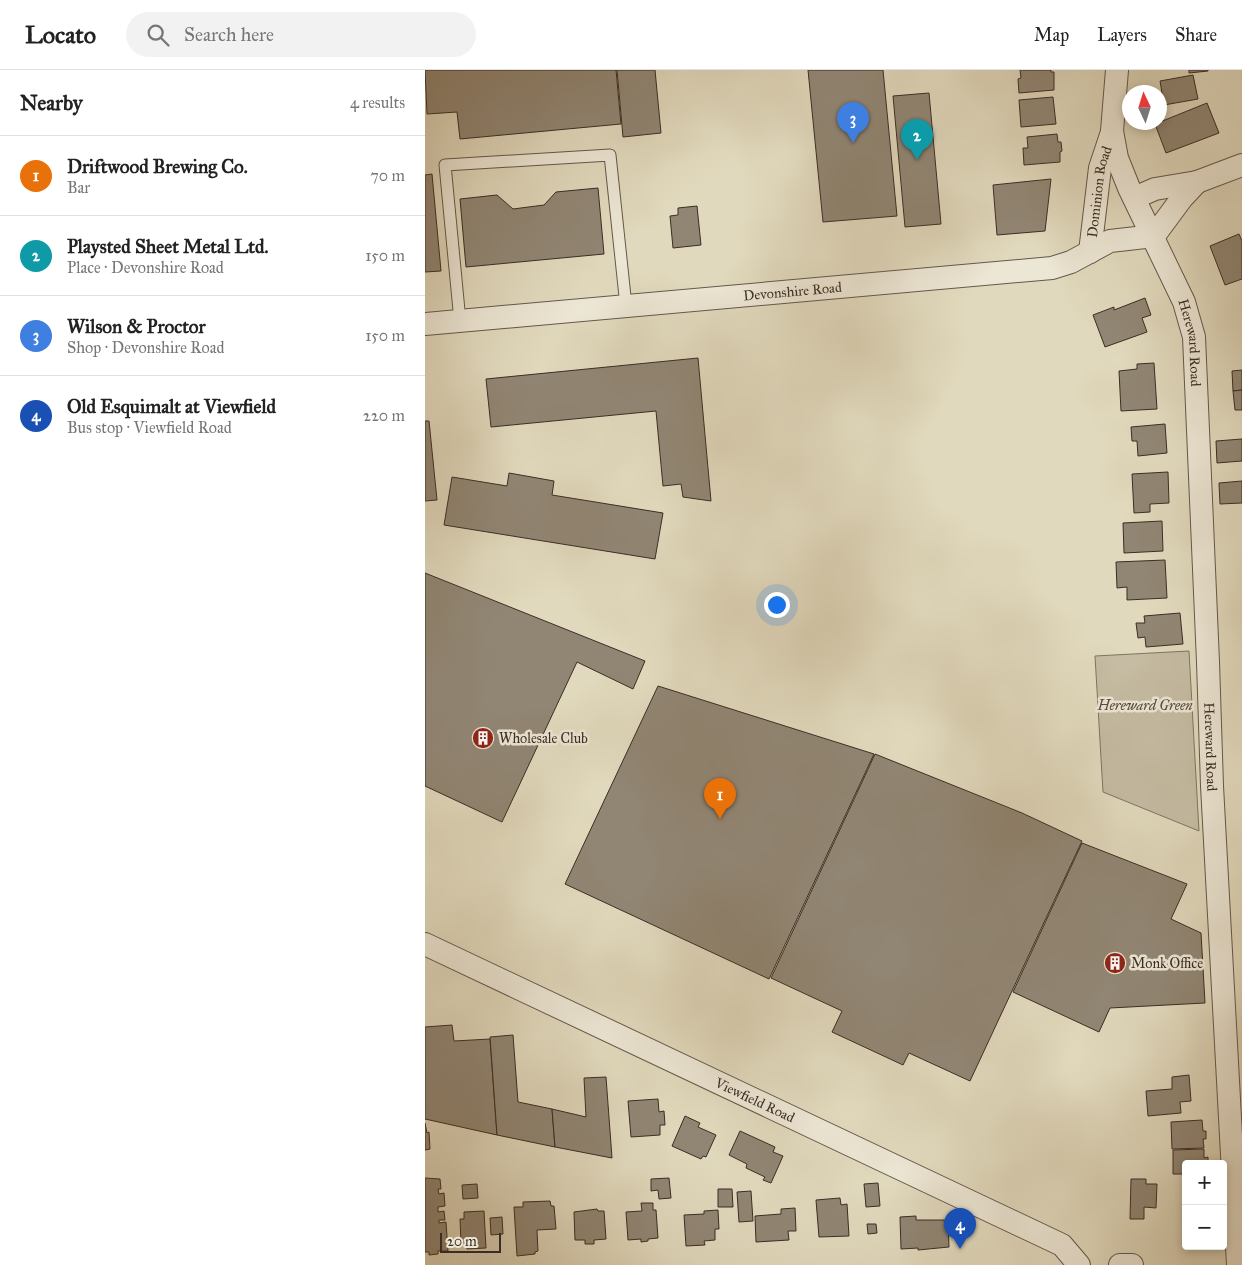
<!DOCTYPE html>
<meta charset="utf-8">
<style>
:root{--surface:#fff;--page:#f2f2f2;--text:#222;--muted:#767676;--line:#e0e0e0;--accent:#7c3aed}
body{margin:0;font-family:"IM FELL Great Primer",serif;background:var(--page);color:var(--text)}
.controls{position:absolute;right:15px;bottom:15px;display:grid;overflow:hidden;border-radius:5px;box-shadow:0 2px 8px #0003}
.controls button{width:45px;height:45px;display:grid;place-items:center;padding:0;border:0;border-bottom:1px solid var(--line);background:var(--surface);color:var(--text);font:25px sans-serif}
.compass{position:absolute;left:697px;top:15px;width:45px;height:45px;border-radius:50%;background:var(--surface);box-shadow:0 2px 8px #0003;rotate:356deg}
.scale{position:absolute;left:15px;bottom:12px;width:61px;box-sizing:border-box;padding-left:5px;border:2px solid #3b2d25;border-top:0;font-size:14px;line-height:18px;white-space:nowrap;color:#3b2d25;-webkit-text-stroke:4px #ece6d4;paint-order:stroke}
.you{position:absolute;left:351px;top:534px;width:18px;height:18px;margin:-12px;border:4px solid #fff;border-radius:50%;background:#1a73e8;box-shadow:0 0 0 8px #1a73e833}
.badge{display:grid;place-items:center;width:32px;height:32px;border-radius:50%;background:var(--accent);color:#fff;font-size:16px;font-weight:700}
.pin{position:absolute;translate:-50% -41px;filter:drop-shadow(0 1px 2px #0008)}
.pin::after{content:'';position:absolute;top:26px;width:18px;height:15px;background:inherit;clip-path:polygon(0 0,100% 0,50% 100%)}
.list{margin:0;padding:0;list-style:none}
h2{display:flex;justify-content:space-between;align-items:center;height:65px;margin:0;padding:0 20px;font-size:21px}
h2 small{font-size:16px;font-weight:400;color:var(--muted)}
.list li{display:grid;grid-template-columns:32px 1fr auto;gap:15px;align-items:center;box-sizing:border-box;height:80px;padding:0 20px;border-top:1px solid var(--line)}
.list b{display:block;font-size:19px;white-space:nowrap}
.list p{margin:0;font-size:16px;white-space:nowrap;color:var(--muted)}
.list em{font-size:16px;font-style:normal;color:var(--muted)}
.icon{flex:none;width:28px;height:28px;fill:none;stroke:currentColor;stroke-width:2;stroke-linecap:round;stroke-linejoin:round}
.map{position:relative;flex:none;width:817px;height:1195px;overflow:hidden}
header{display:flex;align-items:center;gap:30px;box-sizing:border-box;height:70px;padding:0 25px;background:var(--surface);border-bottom:1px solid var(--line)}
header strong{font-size:24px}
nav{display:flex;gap:28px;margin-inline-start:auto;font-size:18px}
.search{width:350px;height:45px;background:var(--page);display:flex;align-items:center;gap:12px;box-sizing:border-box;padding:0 18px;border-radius:28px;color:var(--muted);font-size:19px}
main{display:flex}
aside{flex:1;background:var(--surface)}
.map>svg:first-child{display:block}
</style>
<header>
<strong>Locato</strong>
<div class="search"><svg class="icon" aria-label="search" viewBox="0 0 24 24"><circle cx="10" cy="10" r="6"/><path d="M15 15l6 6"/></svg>Search here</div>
<nav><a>Map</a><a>Layers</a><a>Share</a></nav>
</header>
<main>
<aside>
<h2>Nearby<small>4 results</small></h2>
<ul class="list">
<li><span class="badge" style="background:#e8710a">1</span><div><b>Driftwood Brewing Co.</b><p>Bar</p></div><em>70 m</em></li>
<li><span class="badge" style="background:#0f9aa8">2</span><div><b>Playsted Sheet Metal Ltd.</b><p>Place · Devonshire Road</p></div><em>150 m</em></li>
<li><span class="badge" style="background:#3f7fe0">3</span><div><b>Wilson &amp; Proctor</b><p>Shop · Devonshire Road</p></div><em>150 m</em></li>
<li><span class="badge" style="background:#1a4fb4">4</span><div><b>Old Esquimalt at Viewfield</b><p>Bus stop · Viewfield Road</p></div><em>220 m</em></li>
</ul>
</aside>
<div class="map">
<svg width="817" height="1195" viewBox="0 0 817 1195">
<rect width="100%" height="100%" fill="#e1d9bd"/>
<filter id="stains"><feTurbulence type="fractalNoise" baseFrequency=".004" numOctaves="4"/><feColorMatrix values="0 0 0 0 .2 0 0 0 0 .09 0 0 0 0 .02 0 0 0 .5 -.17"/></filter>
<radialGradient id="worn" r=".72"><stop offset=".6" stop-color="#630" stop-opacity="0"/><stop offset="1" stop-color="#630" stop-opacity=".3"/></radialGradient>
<polygon fill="#c5bca3" stroke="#807464" points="764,581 774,761 678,722 670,586"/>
<g fill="#918674" stroke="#3b2d25">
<polygon points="0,0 191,0 196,54 35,69 32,42 2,44"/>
<polygon points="192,0 230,0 236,63 198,67"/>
<polygon points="383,0 458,0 472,146 398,152"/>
<polygon points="595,0 626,0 626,2 629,2 629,20 594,23 593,9 596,8"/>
<polygon points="764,0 783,0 783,1 764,3"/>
<polygon points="768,5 773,29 739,35 735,11"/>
<polygon points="504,23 516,154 480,157 468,26"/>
<polygon points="628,27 631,54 596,57 594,30"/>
<polygon points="782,33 794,63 741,83 730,54"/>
<polygon points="632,64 633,72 636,72 637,81 635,82 635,92 599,95 598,78 603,78 602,67"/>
<polygon points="7,104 16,201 0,202 0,105"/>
<polygon points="626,109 620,161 572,165 568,115"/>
<polygon points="173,118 179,184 41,197 35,129 72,125 88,139 119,135 131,122"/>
<polygon points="272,136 276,175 248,178 245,146 253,145 253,138"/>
<polygon points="814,164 817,171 817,209 800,215 785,176"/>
<polygon points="720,228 726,245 717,248 722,262 680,277 668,245 689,237 689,240"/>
<polygon points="273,288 286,431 258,427 256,414 238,416 231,341 66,357 61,309"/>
<polygon points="729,293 732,339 696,341 694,301 712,299 712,294"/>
<polygon points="817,300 817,320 808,321 807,301"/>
<polygon points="817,320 817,340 810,340 808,321"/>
<polygon points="0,351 4,351 12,430 0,431"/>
<polygon points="740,354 742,383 713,386 712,371 707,371 706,357"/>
<polygon points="817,369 817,391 792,393 791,371"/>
<polygon points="743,402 744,433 725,434 725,442 709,443 707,404"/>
<polygon points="84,403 129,411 127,425 238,443 230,489 19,455 27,407 82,416"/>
<polygon points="817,411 817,433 795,434 794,413"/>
<polygon points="737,451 738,481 699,483 698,453"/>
<polygon points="740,490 742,528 702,530 702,517 692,518 691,492"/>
<polygon points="0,503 220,591 208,619 152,592 77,752 0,716"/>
<polygon points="755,543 758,574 721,577 720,567 713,568 711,553 720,553 719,546"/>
<polygon points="233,616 449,684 344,909 140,814"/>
<polygon points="450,684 597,743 657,771 545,1011 484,983 478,995 407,962 417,941 346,908"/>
<polygon points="657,773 762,814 746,849 776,863 780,933 685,938 674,962 588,922"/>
<polygon points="27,955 29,971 65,969 72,1065 0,1049 0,957"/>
<polygon points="88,965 93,1032 127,1039 130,1077 72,1065 65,967"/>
<polygon points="764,1005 766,1031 755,1032 756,1043 723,1046 721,1021 747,1019 747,1007"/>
<polygon points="181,1007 187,1088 130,1077 127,1039 161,1047 159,1008"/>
<polygon points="233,1029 234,1042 239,1041 240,1055 235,1055 235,1065 206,1067 203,1031"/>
<polygon points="260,1046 275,1053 273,1057 291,1065 281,1087 278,1086 276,1089 247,1076"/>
<polygon points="777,1050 778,1061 781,1061 781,1069 778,1069 779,1078 747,1079 746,1052"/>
<polygon points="0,1053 2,1063 4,1062 5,1079 0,1080"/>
<polygon points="315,1061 350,1077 348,1082 358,1086 346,1113 338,1110 340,1107 321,1098 322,1094 304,1085"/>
<polygon points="779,1079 779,1088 783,1087 783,1094 761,1094 761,1104 748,1104 748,1080"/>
<polygon points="0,1108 15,1109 16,1119 13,1119 14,1124 19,1123 20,1136 13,1137 13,1142 19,1141 20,1150 14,1150 14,1153 21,1152 23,1181 13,1181 13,1184 4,1185 4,1182 0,1182"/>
<polygon points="244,1108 246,1128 234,1129 233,1120 226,1121 226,1109"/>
<polygon points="706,1109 721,1109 721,1114 732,1114 731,1138 719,1137 719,1149 705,1149"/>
<polygon points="453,1113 455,1136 441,1137 439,1114"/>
<polygon points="52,1114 53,1128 38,1129 37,1115"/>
<polygon points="293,1119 307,1119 308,1137 293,1137"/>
<polygon points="326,1121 328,1151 314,1152 312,1122"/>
<polygon points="415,1128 416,1135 422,1134 424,1166 394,1167 391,1130"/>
<polygon points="125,1131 126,1136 129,1136 131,1159 112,1160 113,1181 110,1182 110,1184 92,1186 89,1137 98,1137 98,1132"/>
<polygon points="216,1133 228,1133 228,1140 231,1140 233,1168 223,1169 223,1171 216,1172 216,1169 203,1170 201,1142 217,1141"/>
<polygon points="370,1138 371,1161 363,1161 364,1170 331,1172 330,1146 356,1144 356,1139"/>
<polygon points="172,1139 173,1141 179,1141 181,1169 169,1170 169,1174 160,1174 160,1170 150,1170 149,1142"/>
<polygon points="293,1140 294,1159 290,1159 290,1170 279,1171 280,1175 261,1176 259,1145 279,1144 279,1141"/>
<polygon points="59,1141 61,1178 42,1179 41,1173 36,1173 35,1149 39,1149 39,1142"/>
<polygon points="491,1146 491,1150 523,1150 524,1177 493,1180 493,1178 476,1179 475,1147"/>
<polygon points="77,1147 78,1164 66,1165 65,1148"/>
<polygon points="442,1154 451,1154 452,1163 443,1164"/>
</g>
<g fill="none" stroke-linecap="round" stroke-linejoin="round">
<g stroke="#64584b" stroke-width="13">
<polyline id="service" points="35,251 20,95 185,85 201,236"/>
</g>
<g stroke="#64584b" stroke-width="24">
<g id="minor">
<path id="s1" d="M 692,0 L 687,61 L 692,88 L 704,118 L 759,232 L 769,267 L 783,592 L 787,716 L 813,1195"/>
<polyline points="709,128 730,119 772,112 817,95"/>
<polyline points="729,166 757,128 772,112"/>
<path id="s2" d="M 665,182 L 675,98 L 687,62"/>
<path id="s3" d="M 0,254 L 627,198 L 646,192 L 685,171 L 729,166"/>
<path id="s4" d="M 0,874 L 637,1175 L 654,1195"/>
<polyline points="695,1195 707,1195"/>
</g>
</g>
<use href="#service" stroke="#ece6d4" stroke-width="11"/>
<use href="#minor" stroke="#ece6d4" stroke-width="22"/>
</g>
<defs>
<g id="building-disc" transform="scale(1.125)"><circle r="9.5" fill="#8f2418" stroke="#ece6d4"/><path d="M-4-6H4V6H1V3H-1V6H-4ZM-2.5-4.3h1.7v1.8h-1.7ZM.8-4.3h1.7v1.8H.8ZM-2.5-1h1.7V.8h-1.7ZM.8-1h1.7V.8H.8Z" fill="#fff"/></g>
</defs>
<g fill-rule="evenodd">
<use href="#building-disc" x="58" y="668"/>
<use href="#building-disc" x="690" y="893"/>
</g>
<g text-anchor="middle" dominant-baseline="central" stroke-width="5" stroke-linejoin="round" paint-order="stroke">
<g font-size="14" fill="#3b2d25" stroke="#ece6d4">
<text stroke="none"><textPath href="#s2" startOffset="61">Dominion Road</textPath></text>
<text stroke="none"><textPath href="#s3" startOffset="369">Devonshire Road</textPath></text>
<text stroke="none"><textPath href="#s1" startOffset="289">Hereward Road</textPath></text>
<text stroke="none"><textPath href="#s1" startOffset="694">Hereward Road</textPath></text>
<text stroke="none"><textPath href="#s4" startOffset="365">Viewfield Road</textPath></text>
</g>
<g font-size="14" font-style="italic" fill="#574a3e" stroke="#ece6d4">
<text x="720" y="635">Hereward Green</text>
</g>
<g font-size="14" fill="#3b2d25" stroke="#ece6d4" text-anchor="start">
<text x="74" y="668">Wholesale Club</text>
<text x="706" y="893">Monk Office</text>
</g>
</g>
<rect width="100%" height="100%" filter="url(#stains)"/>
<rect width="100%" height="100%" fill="url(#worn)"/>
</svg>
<div class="controls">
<button>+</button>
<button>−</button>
</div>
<svg class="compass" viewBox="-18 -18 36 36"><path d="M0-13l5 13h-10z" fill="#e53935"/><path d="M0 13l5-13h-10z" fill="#767676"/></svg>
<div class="scale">20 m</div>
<div class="you"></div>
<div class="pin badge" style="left:295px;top:749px;background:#e8710a">1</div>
<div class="pin badge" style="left:492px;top:90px;background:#0f9aa8">2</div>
<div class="pin badge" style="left:428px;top:73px;background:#3f7fe0">3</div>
<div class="pin badge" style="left:535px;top:1179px;background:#1a4fb4">4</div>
</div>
</main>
